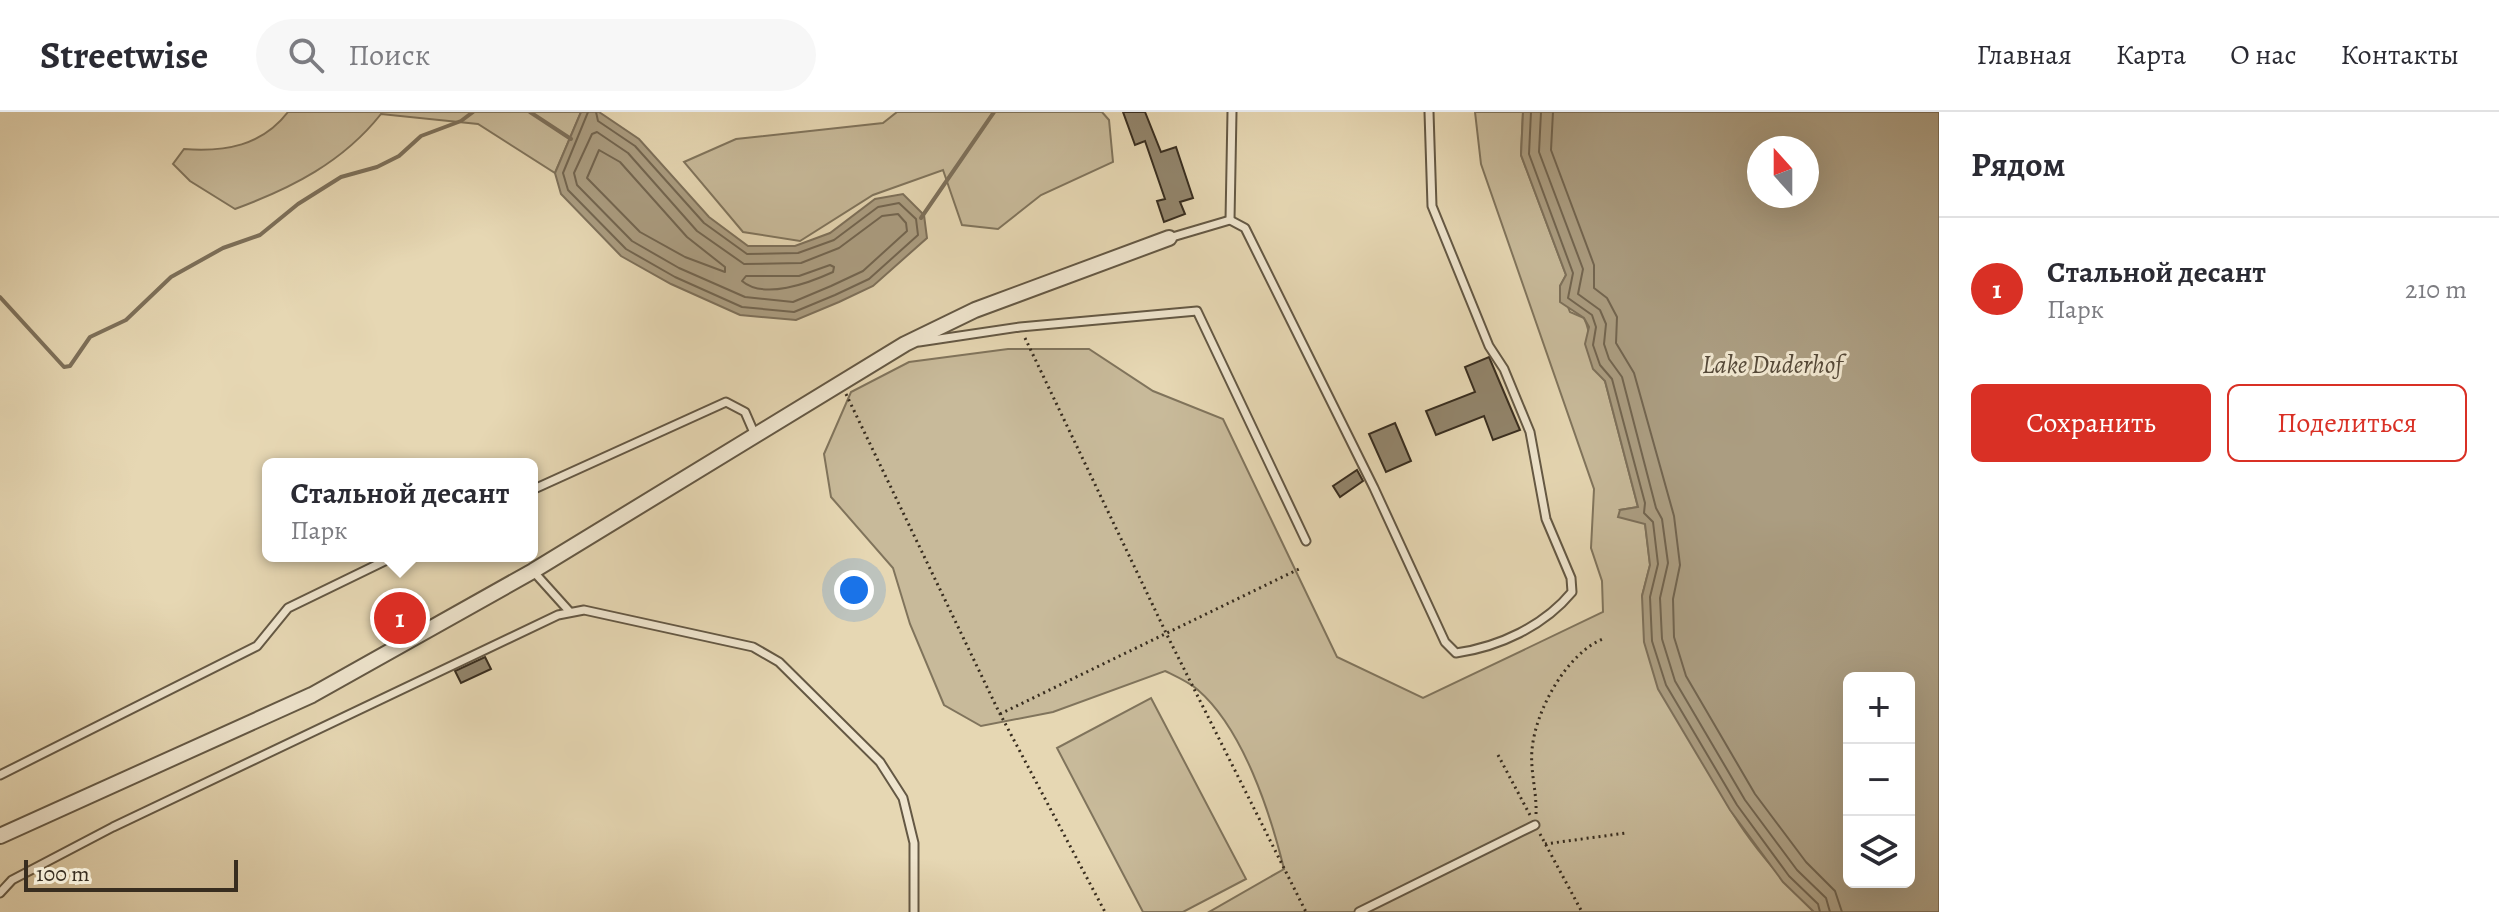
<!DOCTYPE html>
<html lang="ru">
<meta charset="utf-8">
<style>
:root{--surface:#fff;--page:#f7f7f7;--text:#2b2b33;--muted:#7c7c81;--line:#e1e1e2;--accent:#d93025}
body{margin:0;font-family:Alegreya,serif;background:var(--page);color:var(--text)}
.controls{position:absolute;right:24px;bottom:24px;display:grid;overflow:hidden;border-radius:12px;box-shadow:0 8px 32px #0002}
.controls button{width:72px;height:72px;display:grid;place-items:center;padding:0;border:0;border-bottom:2px solid var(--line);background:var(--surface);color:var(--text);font:40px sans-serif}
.compass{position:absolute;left:1747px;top:24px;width:72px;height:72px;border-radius:50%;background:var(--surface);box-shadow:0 8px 32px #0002;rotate:339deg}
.scale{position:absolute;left:24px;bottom:20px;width:214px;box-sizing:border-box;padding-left:8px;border:4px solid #382d1f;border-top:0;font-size:22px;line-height:28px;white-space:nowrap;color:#382d1f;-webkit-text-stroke:6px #efe5ce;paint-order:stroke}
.you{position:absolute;left:854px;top:478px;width:28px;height:28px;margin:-20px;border:6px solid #fff;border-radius:50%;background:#1a73e8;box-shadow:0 0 0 12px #1a73e833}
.badge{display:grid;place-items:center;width:52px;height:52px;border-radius:50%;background:var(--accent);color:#fff;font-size:26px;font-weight:700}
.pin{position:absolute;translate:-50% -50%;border:4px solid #fff;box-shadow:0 2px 8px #0006}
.popup{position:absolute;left:262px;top:346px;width:276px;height:104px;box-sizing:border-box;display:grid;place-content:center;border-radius:12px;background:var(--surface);filter:drop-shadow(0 2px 6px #0005);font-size:26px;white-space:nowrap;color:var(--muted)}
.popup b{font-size:30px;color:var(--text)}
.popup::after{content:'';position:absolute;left:50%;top:100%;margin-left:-16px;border:16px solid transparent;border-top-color:var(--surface)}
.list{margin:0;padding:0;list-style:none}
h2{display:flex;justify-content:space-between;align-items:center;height:104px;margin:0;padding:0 32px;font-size:34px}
h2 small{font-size:26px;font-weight:400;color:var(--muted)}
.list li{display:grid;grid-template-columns:52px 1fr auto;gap:24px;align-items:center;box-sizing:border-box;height:144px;padding:0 32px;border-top:2px solid var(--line)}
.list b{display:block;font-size:30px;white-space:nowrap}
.list p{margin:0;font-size:26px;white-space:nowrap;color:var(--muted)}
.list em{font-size:26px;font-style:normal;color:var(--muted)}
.actions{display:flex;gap:16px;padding:24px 32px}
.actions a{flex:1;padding:18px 0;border:2px solid var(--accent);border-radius:12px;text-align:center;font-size:28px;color:var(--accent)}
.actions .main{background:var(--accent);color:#fff}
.icon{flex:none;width:44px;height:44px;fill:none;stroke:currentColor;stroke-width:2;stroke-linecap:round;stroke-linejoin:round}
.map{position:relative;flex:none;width:1939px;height:800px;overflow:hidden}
header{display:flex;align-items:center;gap:48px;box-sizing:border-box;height:112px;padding:0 40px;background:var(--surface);border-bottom:2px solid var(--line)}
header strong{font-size:38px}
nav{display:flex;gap:44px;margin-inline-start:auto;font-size:28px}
.search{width:560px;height:72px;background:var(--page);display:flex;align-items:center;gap:20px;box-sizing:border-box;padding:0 28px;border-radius:44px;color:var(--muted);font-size:30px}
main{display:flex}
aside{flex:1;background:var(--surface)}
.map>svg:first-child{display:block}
</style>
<header>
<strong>Streetwise</strong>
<div class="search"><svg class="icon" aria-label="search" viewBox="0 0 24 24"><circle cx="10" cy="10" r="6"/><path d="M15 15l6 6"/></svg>Поиск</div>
<nav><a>Главная</a><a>Карта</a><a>О нас</a><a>Контакты</a></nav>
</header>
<main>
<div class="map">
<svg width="1939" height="800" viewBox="0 0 1939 800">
<rect width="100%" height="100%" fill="#e6d7b3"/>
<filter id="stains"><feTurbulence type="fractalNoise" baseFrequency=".0025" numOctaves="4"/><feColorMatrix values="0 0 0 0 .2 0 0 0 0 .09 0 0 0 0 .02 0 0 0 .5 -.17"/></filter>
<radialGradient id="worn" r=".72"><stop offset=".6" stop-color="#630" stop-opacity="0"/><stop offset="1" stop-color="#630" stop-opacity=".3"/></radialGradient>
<g fill="#c8ba9a" stroke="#80745c" stroke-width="2">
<path d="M 288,0 L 581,0 L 555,61 L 478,12 L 381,2 C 343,50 292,76 235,97 L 190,69 L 173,52 L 184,37 C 225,40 262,34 288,0 Z"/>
<polygon points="897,0 1102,0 1109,8 1113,50 1041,83 998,117 962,113 943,58 873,83 800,129 743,120 684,50 736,27 883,11"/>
<path d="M 1475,0 L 1523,0 L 1521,43 L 1566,163 L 1560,174 L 1570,200 L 1584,206 C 1595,228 1587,250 1605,269 L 1638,395 L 1620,398 L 1629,407 L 1645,411 L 1650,453 L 1642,484 C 1669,553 1691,630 1729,695 C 1751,734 1783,769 1814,800 L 1209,800 L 1284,757 C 1270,700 1243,617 1198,578 C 1189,570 1175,564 1165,559 L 1053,600 L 981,614 L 944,593 L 910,512 L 893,456 L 831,385 L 824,342 L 851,280 L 909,250 L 1008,237 L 1089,237 L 1153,279 L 1223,307 L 1337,545 L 1423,586 L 1603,500 L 1602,469 L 1591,436 L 1594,377 L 1481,52 Z"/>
<polygon points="1151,586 1246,767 1183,800 1143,800 1057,636"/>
</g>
<g fill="#ab9d81" stroke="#7d705a" stroke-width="2" fill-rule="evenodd">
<polygon points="581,0 599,0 639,27 709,105 748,134 795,134 830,121 875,87 903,82 924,103 927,126 873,174 839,190 796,208 740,203 671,172 621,144 561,82 555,61"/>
<path d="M 1523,0 L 1939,0 L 1939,800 L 1814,800 L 1783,770 L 1730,698 L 1658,577 L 1644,530 L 1642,484 L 1650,453 L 1645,412 L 1618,405 L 1620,398 L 1638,395 L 1605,269 L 1593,257 L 1585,232 L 1589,215 L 1584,206 L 1560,190 L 1560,174 L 1566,163 L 1521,43 ZM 1759,36 L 1807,36 L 1807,84 L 1759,84 ZM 1849,566 L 1909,566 L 1909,770 L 1849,770 Z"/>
</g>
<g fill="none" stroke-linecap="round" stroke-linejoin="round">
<g stroke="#726550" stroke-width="2">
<polyline points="588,0 563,61 568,78 626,137 675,165 742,195 794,200 835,183 869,167 918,123 916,107 899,91 878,95 834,128 798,141 747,142 704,111 635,34 598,9 596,0"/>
<polyline points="1531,0 1529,42 1573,161 1568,186 1592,203 1596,215 1593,233 1600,253 1612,267 1645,391 1644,401 1653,410 1658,452 1650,485 1652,529 1666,573 1737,693 1789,764 1818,792 1820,800"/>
<polyline points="1541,0 1539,40 1583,157 1578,182 1600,198 1606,212 1604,232 1609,247 1622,265 1656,396 1662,407 1668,451 1660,486 1662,527 1675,569 1745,688 1797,758 1826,786 1830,800"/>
<polyline points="1553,0 1551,38 1594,153 1594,176 1607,186 1617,205 1616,231 1634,261 1674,404 1680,453 1673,487 1674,525 1686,564 1755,682 1806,750 1835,779 1842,800"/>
<polygon points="597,20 628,41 697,119 744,152 801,151 839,136 882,104 898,102 906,111 907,119 863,159 831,174 793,190 745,185 679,156 632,129 577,73 574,61 592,22"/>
<polygon points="599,38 620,50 687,125 725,155 725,160 685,145 640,120 587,66"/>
<path d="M 830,153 L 834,155 L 833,160 C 809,171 764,188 742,169 L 746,164 L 799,164 Z"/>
</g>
<g stroke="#7d705a" stroke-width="4">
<polyline points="530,0 571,27"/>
<polyline points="921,106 994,0"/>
<polyline points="0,185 64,255 70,254 90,225 126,208 171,165 223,136 260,123 298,92 341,65 377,55 399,44 421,24 461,9 473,0"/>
</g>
</g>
<g fill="#92856c" stroke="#382d1f" stroke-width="2">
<polygon points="1123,0 1145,0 1161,40 1176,35 1193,86 1180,90 1185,102 1164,110 1157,89 1165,87 1145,29 1135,33"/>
<polygon points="1489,245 1520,318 1493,328 1484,304 1436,323 1426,299 1475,280 1465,255"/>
<polygon points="1395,311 1411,349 1386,360 1369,322"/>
<polygon points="1357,358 1363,369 1340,385 1333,374"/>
<polygon points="485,545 491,557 461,571 455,559"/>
</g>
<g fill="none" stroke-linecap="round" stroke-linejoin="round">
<g stroke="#645844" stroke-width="11">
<g id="lane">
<polyline points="1230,108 1232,0"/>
<path d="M 1169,126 L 1230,108 L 1245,116 L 1374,376 L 1445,530 L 1456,541 C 1499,535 1544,514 1572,480 L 1571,466 L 1546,407 L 1530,320 L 1504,257 L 1489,234 L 1432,94 L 1429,0"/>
<polyline points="919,230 1020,215 1197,199 1306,429"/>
<polyline points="532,378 726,290 745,300 755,323"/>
<polyline points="533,459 569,499"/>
<polyline points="0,663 257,534 288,496 395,444"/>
<polyline points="0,781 12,768 113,715 558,503 584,498 753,535 779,550 880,650 903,686 914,731 914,800"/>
<polyline points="1359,800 1535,713"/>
</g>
</g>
<g stroke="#645844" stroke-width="18">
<polyline id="street" points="0,724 312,583 533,459 905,232 975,198 1169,126"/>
</g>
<g stroke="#382d1f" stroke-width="3" stroke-dasharray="2 4" stroke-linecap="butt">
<polyline points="1025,226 1168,525 1306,800"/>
<polyline points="846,282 998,598 1105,800"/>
<polyline points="1000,602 1301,456"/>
<polyline points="1498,643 1531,705"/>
<path d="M 1536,702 C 1537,680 1530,659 1532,638 C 1535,599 1567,540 1605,526"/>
<polyline points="1540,722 1582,800"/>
<polyline points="1545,732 1626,721"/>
</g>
<use href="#lane" stroke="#efe5ce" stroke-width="7"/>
<use href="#street" stroke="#efe5ce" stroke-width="14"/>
</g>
<g text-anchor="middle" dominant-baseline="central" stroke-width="6" stroke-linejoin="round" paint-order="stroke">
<g font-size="26" font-style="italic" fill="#554938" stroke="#efe5ce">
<text x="1772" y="252">Lake Duderhof</text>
</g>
</g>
<rect width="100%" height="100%" filter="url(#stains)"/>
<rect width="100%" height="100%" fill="url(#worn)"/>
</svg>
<div class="controls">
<button>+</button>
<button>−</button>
<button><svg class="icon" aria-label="layers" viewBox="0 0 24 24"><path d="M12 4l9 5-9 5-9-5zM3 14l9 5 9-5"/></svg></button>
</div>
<svg class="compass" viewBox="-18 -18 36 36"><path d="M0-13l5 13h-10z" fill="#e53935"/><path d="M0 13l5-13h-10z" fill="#7c7c81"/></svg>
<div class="scale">100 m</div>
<div class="you"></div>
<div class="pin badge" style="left:400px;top:506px">1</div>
<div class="popup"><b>Стальной десант</b>Парк</div>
</div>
<aside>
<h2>Рядом<small></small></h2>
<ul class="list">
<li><span class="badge">1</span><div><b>Стальной десант</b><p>Парк</p></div><em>210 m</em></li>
</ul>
<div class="actions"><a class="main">Сохранить</a><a>Поделиться</a></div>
</aside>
</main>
